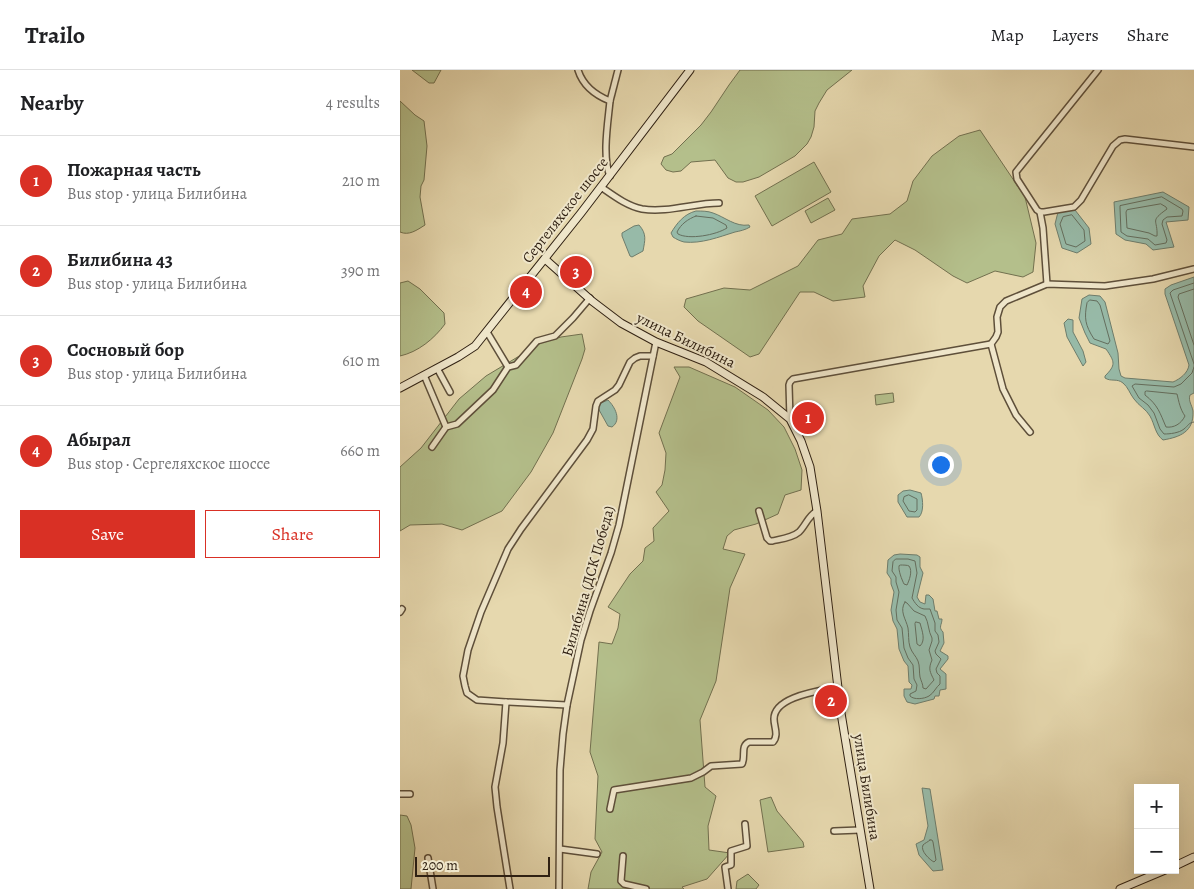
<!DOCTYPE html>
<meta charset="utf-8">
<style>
:root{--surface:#fff;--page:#f6f6f6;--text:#202124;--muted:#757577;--line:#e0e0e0;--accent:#d93025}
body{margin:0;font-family:Alegreya,serif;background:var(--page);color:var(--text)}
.controls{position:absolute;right:15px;bottom:15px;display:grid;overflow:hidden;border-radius:0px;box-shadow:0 5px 20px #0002}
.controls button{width:45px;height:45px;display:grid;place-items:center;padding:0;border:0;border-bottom:1px solid var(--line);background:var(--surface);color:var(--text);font:25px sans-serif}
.scale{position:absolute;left:15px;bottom:12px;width:135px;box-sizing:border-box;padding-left:5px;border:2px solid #302113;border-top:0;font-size:14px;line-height:18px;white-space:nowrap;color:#302113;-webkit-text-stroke:4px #efe6ca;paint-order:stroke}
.you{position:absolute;left:540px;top:394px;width:18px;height:18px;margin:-12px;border:4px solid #fff;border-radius:50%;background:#1a73e8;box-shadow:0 0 0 8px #1a73e833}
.badge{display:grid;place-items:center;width:32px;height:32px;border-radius:50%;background:var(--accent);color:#fff;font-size:16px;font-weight:700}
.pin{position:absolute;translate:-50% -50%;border:2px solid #fff;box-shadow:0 1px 5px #0006}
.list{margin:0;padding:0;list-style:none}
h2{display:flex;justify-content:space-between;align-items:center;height:65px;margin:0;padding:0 20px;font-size:21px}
h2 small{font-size:16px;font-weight:400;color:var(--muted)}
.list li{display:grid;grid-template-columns:32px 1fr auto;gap:15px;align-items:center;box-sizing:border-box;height:90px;padding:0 20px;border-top:1px solid var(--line)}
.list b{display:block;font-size:19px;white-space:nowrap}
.list p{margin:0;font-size:16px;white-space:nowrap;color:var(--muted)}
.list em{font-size:16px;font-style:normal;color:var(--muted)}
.actions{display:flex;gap:10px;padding:15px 20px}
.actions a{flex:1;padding:11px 0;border:1px solid var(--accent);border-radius:0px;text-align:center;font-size:18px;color:var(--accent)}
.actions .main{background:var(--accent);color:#fff}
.map{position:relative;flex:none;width:794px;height:819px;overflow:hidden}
header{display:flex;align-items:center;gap:30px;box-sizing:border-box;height:70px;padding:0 25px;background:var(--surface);border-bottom:1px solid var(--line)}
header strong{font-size:24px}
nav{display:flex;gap:28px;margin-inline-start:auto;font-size:18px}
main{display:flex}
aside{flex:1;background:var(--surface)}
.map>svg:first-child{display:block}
</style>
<header>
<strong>Trailo</strong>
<nav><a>Map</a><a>Layers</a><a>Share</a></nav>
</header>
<main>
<aside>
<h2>Nearby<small>4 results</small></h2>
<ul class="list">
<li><span class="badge">1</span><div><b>Пожарная часть</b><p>Bus stop · улица Билибина</p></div><em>210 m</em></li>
<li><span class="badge">2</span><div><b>Билибина 43</b><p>Bus stop · улица Билибина</p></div><em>390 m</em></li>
<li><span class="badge">3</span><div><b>Сосновый бор</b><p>Bus stop · улица Билибина</p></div><em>610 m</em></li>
<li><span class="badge">4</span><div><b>Абырал</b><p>Bus stop · Сергеляхское шоссе</p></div><em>660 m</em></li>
</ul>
<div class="actions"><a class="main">Save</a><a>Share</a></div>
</aside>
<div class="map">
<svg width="794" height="819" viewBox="0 0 794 819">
<rect width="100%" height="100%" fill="#e6d8ae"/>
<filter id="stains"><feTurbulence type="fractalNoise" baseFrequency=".004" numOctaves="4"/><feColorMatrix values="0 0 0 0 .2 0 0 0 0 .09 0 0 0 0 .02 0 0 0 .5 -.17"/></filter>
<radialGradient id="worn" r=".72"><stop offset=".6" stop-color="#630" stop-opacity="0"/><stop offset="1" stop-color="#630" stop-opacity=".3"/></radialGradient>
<g fill="#b4bf8b" stroke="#72704f">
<polygon points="12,0 41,0 34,13 29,13"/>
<polygon points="340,0 452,0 427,20 419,33 415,41 414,57 411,67 407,74 395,86 359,107 343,112 336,112 328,108 315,90 291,92 281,101 273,102 266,100 261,94 264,87 272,84 301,55 311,42 329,15"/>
<path d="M 0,31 L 15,45 L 24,51 L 27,76 L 24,110 L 21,116 L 20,127 L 25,155 C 17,160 9,166 0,162 Z"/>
<polygon points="580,60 625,127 636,173 633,202 623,207 595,201 567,213 553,206 515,180 495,170 479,186 463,216 465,227 433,231 414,222 400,222 359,284 350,287 298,251 284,237 286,229 324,218 350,220 398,196 418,170 442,164 452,149 490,144 507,131 513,111 532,86 559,66"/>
<polygon points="414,92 431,122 372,156 355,126"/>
<polygon points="428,128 435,140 411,153 405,141"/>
<path d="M 8,211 L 20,219 L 44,243 L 45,254 C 34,269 18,282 0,286 L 0,213 Z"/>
<polygon points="182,264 185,279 182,289 153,363 131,402 102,441 62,460 42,454 10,455 0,461 0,397 21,378 59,329 86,306 141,273 161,267"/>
<polygon points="274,297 289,297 335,317 368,340 384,357 395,379 402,400 401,420 385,425 378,444 356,454 334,460 327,466 323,479 345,484 330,518 316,611 300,650 305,717 316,726 308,756 309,780 330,783 307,809 282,817 284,819 188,819 191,802 202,782 195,769 198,706 190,682 199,572 212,574 218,558 220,544 208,537 230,504 243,491 245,478 254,471 253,458 269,441 256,422 262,415 265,400 266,383 259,363 280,307"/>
<polygon points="493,323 494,332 476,335 475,325"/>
<polygon points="371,727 377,741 403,772 404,777 368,782 360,730"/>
<polygon points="0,745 7,746 11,755 15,778 11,819 0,819"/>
<polygon points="348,804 359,815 356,819 336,819 337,811"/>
</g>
<g fill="#97baa8" stroke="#6e7d6c">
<polygon points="763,122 789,137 788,150 766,152 774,177 753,180 746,174 725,170 716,164 714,132"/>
<polygon points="675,140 689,158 691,174 677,183 662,178 655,154 658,142"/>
<path d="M 296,141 C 302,141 308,141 313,143 C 325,147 335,157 349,155 L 350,157 C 345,160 340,161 335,162 C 319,167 301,174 284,172 C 280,171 276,169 273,167 L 271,163 C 277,153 284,144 296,141 Z"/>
<path d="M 239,155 C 247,164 245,170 243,181 L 232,187 L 230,186 L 222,166 L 222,163 L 234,156 Z"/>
<path d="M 794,207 L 794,323 L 790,325 C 788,331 792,335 793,341 C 794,362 780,367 763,370 C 755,364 755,355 750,346 C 746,339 739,336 734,329 C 730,324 728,317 723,313 C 717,308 711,312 705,308 L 705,306 C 716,295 715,292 706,279 L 690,273 L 685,263 L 679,248 L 682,229 L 689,225 L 700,226 L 705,232 L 718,283 L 719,299 L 721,306 L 725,308 L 773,312 C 780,309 788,303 789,295 L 765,224 L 765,219 L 771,215 Z"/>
<polygon points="668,249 673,250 673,262 683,281 686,292 683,296 667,267 664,253"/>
<path d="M 208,330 C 215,337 222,350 212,357 L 208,356 L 198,338 L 201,333 Z"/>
<path d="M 510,420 L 521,423 C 523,430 524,442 519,447 L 507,447 L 498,432 L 498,425 L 503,421 Z"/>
<path d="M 500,484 L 517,485 L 520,487 L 520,497 L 523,503 L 517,527 L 520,532 L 525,534 L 526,525 L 529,525 L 533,529 L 535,541 L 537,541 L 539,549 L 542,549 C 542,555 538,557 543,562 L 544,573 L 540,581 L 548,586 L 548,589 L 540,599 L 546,604 L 546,619 L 540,620 L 539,626 L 535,626 L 534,629 L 515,634 L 507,632 L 504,626 L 504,619 L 511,619 L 512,615 L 509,612 L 508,596 L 504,591 L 499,579 L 497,559 L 493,551 L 491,540 L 494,522 L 491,514 L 491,509 L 487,503 L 488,490 L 494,485 Z"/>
<polygon points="522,718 530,719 543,800 533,801 519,785 516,774 524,770 528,756"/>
</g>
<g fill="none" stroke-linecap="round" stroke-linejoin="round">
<g stroke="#646e5e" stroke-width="1">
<polygon points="762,127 782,139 783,141 782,146 767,147 763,150 762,154 767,170 766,173 755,175 748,169 727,166 721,162 720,138 720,136"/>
<path d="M 761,134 L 766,137 L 767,139 C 749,152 758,149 757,166 L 755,166 L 749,163 L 727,158 L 726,142 L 727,140 Z"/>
<polygon points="672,145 684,160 685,171 676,177 666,174 660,154 663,147"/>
<path d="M 296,146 L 313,148 L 326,155 L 327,158 C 316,165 289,170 278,164 L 277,162 C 281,154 288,149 296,146 Z"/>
<polyline points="794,213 773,220 770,223 794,294"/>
<polyline points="794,219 779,224 778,227 794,275"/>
<path d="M 690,230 L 697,231 L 700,235 L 710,271 L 708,274 L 694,269 C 685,255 684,248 687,233 Z"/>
<path d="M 794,297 L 792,303 L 781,314 L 774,317 L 735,314 L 732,316 L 739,328 L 748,335 L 754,343 L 760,359 L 764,364 C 770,364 779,363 784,359 C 789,355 788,353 794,352"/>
<path d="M 747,321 L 777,324 C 779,332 780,339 785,346 C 781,354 774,358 766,357 C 760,343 758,335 745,325 L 745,322 Z"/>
<polygon points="509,425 517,429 517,440 515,442 509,441 503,431 504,427"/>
<path d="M 496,489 L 508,489 L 515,491 L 517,503 L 512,528 C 515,533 518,538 524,539 C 526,539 528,539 530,539 L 535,553 L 535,561 L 538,565 L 539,572 L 535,581 L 536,584 L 541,589 L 536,599 L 537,603 L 540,606 L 540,614 C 536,617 534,623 529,626 C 524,629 514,630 510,626 L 510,624 L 516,621 L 517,615 L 514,609 L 513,595 L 508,588 L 504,578 L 502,558 L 497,550 L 496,540 L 499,522 L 496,512 L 496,507 L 492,501 L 493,492 Z"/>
<path d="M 501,495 C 502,495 508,495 509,496 C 513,501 509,511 507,515 L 504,514 C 502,510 498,500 499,496 Z"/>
<path d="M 505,532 L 507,533 L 514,541 L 525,546 C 529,553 528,561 532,568 L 532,571 L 529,580 L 532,590 C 528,599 530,602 534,610 L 526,619 L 523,618 C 523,614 521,611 520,607 C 519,602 520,596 518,591 C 516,586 512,583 510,577 C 508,571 509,564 508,558 C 506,549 499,541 505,532 Z"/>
<path d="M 516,552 L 520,553 C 522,561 526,570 520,576 L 517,574 L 515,554 Z"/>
<path d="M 530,770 L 532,770 L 533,772 L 536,790 L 534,792 C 530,790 520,781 523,775 C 525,773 528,772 530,770 Z"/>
</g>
<g stroke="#5e4f3a" stroke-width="8">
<g id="minor">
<path d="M 178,0 C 183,16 195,25 210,31 C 208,52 202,87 210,106"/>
<polyline points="698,0 616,102 617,109 637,140 640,142 644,142 674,137 681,130 713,76 720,70 725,69 794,77"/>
<polyline points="210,31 218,0"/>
<path d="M 201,117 C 214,126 227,136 242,139 C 268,143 294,133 319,133"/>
<polyline points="640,142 643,158 647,214"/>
<polyline points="87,262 108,297"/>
<polyline points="37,298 50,322"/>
<polyline points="24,305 46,357"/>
<polyline points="390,349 389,315 390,312 393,309 591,274"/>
<polyline points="630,362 616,345 603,319 591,274 596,267 598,262 597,247 600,237 606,231 647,214 705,216 753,209 794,199"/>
<polyline points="32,377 46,357 57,354 93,320 108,297 116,295 137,271 155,266 173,248 190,228"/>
<path d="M 359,441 L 367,468 L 370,471 L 372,471 C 381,469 392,468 399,462 C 406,455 408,446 417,441"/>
<polyline points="0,542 2,539"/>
<polyline points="106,632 103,673 95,717 97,737 110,819"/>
<polyline points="167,635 106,632 77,630 67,623 65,616 63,606 68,580 81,542 108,479 121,459 187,370 193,359 196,336 198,331 215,320 219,315 230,292 235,288 240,286 253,286"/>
<polyline points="0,724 10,724"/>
<path d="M 210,739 L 214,720 L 291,708 L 303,702 L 311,696 L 342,694 C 346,686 340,676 349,672 L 373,672 C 379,665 374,657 374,649 C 374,626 420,621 438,617"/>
<polyline points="434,761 460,760"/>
<polyline points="160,779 197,784"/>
<polyline points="223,786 221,811 224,814 246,819"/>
<polyline points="28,788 33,819"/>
<polyline points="159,819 160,700 163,664 167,635 181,570 190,541 211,483 219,455 256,272"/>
<polyline points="328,819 325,797 331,795 331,781 347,776 345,754"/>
</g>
</g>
<g stroke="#302113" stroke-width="9">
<g id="secondary">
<polyline points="145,189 192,231 221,253 256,272 306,292 363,327 390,349 401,371 410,397 417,441 441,643 470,819"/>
<polyline points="0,318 58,287 75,276 181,143 290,0"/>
<polyline points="775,796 794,787"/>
<polyline points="720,819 765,800"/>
</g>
</g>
<use href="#minor" stroke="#efe6ca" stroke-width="5"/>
<use href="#secondary" stroke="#efe6ca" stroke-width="7"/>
</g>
<g text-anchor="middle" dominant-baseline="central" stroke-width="4" stroke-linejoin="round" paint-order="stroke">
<g font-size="15" fill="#302113" stroke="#efe6ca">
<text transform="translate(165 140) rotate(-52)">Сергеляхское шоссе</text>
<text transform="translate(286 270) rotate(26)">улица Билибина</text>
<text transform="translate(188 511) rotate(-74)">Билибина (ДСК Победа)</text>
<text transform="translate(467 717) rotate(81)">улица Билибина</text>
</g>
</g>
<rect width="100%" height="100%" filter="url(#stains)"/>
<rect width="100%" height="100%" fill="url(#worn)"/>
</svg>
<div class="controls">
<button>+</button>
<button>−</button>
</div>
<div class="scale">200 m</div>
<div class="you"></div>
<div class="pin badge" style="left:408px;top:348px">1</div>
<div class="pin badge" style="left:431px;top:631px">2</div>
<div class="pin badge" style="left:176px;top:202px">3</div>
<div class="pin badge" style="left:126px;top:222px">4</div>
</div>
</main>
